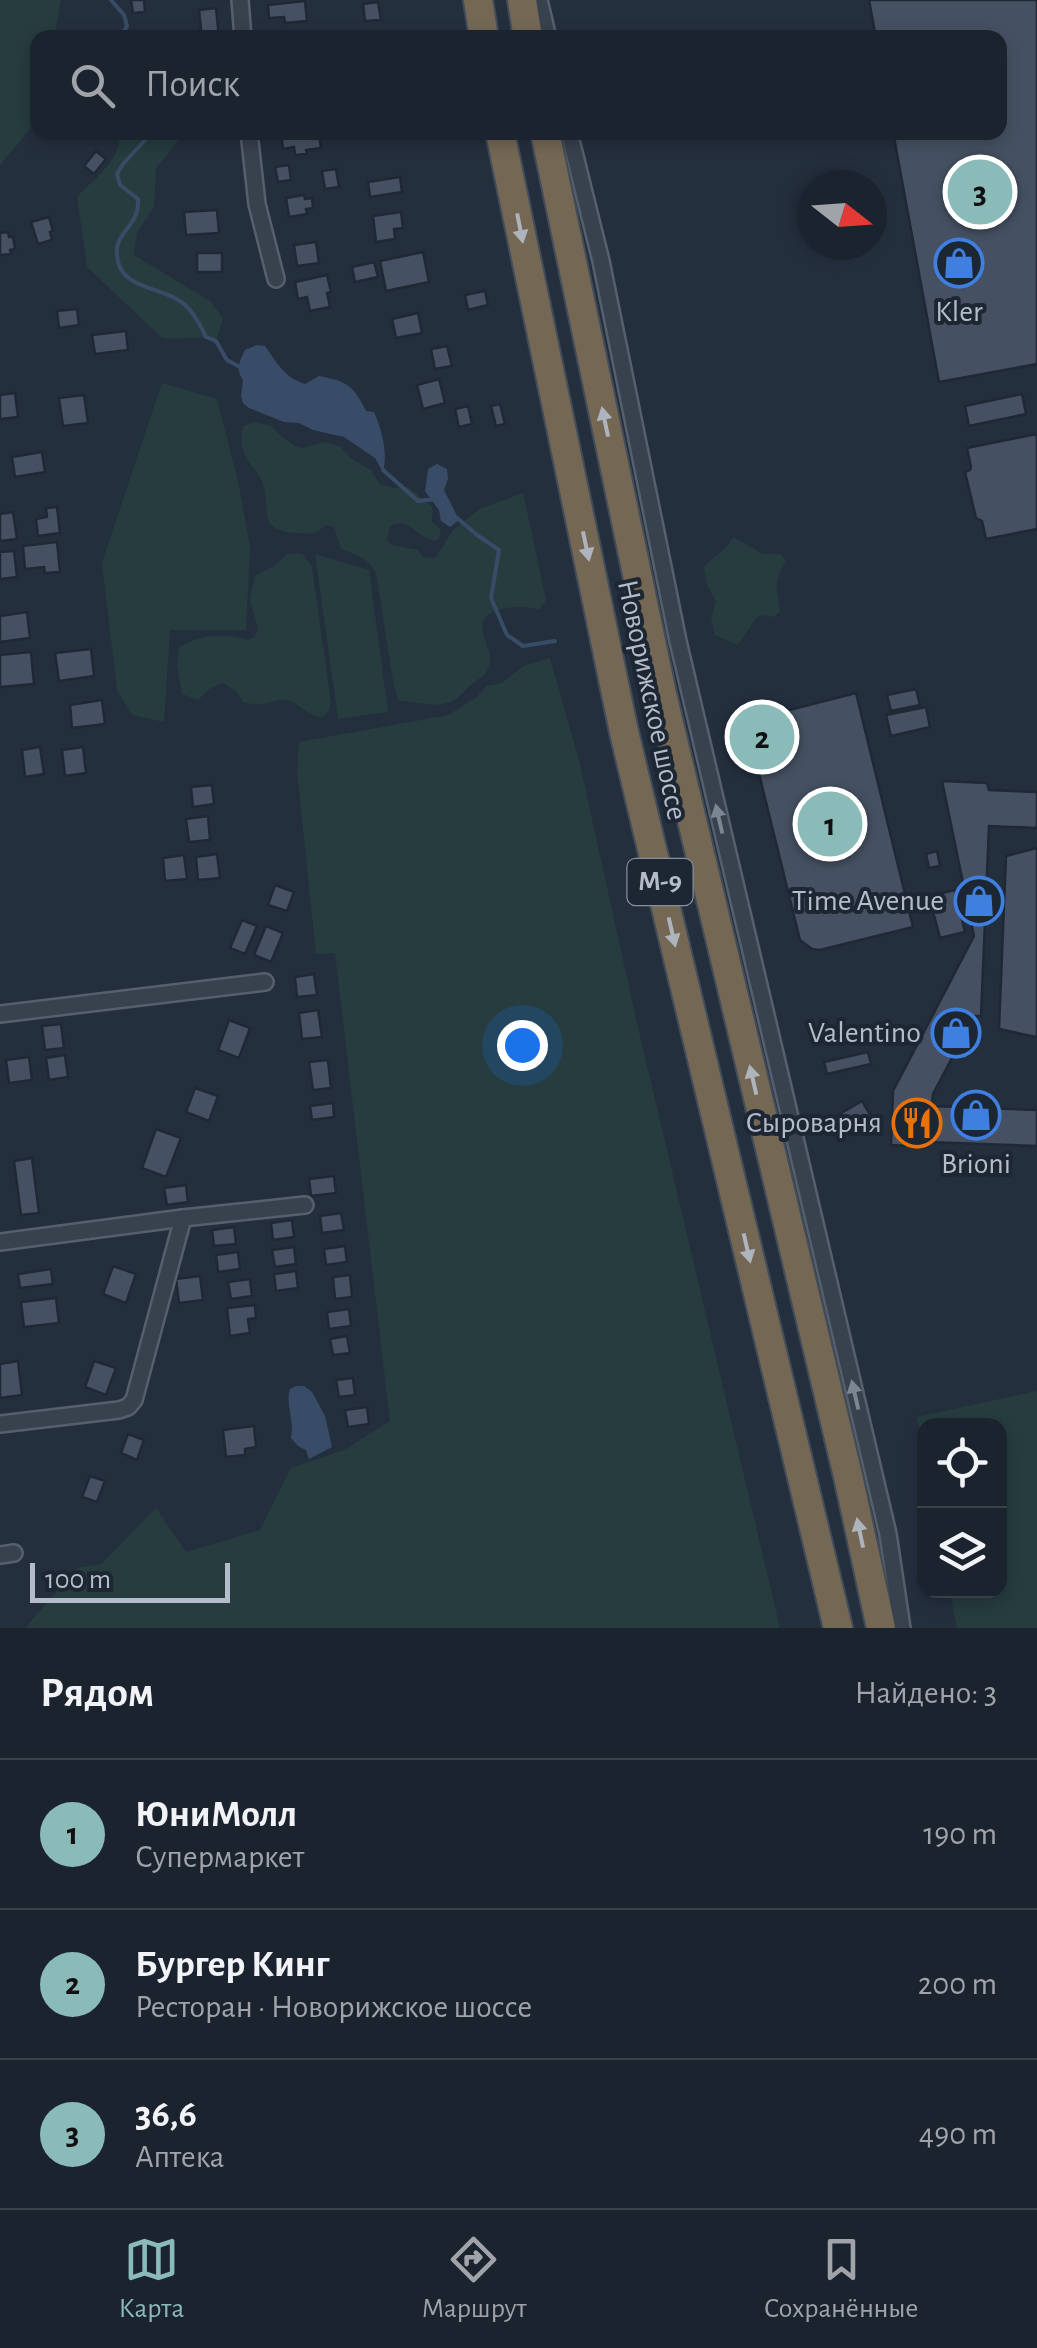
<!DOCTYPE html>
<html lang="ru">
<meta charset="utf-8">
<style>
:root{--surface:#1b232e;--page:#242b36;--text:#f1f3f6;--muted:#a0a4aa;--line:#39404a;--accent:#8bbbb9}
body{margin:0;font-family:"Alegreya Sans",sans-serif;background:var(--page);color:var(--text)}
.controls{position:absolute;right:30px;bottom:30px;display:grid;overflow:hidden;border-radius:20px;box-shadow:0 5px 15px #0003}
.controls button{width:90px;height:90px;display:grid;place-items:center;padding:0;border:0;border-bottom:2px solid var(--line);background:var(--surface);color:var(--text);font:50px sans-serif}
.compass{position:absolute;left:797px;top:170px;width:90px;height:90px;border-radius:50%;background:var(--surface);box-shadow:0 5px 15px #0003;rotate:107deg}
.scale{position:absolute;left:30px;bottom:25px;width:200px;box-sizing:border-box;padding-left:10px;border:5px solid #b4bcc9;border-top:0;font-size:28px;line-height:35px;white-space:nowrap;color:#b4bcc9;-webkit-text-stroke:8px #1d2633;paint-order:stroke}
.you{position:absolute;left:522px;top:1045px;width:35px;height:35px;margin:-25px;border:8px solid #fff;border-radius:50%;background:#1a73e8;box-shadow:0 0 0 15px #1a73e833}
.badge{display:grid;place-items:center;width:65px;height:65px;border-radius:50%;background:var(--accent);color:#111;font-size:32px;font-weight:700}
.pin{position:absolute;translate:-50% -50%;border:5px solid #fff;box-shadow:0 2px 10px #0006}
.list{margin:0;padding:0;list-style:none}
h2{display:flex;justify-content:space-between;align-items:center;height:130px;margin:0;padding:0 40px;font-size:42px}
h2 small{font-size:32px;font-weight:400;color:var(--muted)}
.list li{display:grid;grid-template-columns:65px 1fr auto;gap:30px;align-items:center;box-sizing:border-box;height:150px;padding:0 40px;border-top:2px solid var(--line)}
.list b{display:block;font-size:38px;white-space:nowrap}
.list p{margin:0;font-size:32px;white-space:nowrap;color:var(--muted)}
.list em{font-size:32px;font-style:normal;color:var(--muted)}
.icon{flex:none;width:55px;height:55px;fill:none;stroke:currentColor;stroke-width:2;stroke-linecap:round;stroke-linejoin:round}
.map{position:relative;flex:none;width:1037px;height:1628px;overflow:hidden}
.search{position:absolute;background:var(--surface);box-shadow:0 5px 15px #0003;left:30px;right:30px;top:30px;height:110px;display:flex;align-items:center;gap:25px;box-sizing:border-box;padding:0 35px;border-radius:20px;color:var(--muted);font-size:38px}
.sheet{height:580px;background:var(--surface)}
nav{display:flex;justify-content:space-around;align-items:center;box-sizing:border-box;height:140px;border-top:2px solid var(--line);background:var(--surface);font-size:28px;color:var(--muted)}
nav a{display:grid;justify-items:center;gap:5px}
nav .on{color:var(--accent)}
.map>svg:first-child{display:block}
</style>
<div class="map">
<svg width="1037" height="1628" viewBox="0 0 1037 1628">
<rect width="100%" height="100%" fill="#242f3e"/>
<g fill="#263c3f">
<polygon points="0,0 61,0 54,37 38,38 37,121 0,165"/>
<path d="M 119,133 L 183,133 L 183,135 L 156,168 L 154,207 L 137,233 L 134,255 L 210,301 L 223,318 L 216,341 C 199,334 180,341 162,338 L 87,267 L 77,197 C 94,179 123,159 119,133 Z"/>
<polygon points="162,383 217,399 239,486 250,547 246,630 170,630 164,722 132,715 117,690 102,563"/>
<path d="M 255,422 L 271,426 L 282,437 L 295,446 L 303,448 L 325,442 L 341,447 L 350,458 L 371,470 L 379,483 L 393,488 L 408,487 L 432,507 L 432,522 L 439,528 L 441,534 L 437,541 C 417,539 410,516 390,526 L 387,539 L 392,545 L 418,550 L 423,557 L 435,558 L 454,529 L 480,509 L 523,493 L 546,600 L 539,610 C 525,604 487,606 483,622 C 479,635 491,647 490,660 C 490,673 481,677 472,684 C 466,689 461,696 454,700 C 440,709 415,702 399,701 L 394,687 L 376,573 C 369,559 356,554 341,549 L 334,527 L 326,525 C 313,535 314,534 298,533 C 256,531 271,511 263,484 C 259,473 251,466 246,457 C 240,448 242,436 243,426 Z"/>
<path d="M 733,537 L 763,554 L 780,554 L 786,561 C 783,568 778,573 777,581 C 775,591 780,601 780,611 L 774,617 L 765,615 L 757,617 L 738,645 L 715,635 L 711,618 L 716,601 L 707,585 L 704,568 C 713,555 726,552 733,537 Z"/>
<path d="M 295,553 L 303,554 L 312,567 L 331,703 C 322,736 302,701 286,700 C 277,699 270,704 261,704 C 258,705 247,703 244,703 L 236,691 L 223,683 L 209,689 L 198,700 L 182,694 L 177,664 L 179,648 C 199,634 226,633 248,640 L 255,637 L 258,628 L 250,600 L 255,576 L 276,565 L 287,554 Z"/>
<polygon points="315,554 369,570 388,712 338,719"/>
<polygon points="550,658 579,760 636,1019 780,1628 25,1628 77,1568 101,1564 156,1508 186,1552 260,1530 291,1468 344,1450 390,1421 335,953 316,954 297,771 299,742 448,715 477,697 486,686 502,683 525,665"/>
<polygon points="1037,1391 1037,1628 957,1628 950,1591 1000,1590 1000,1426 924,1426 924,1457 917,1417"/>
</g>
<g fill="#394c67">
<path d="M 257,345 L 265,346 C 277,363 285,378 305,384 L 319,376 C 347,381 354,386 366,411 L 374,412 C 382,431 388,452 383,472 L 375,458 L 344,437 L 313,430 L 299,423 L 284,422 L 249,408 L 243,403 L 241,395 L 243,380 C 235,369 240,361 245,350 Z"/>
<polygon points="437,464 447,469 448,479 444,490 459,520 450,527 441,521 439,510 425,491 428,469"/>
<path d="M 296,1386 L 304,1386 L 312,1392 L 325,1416 L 332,1447 L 309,1459 L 306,1450 L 298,1446 L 291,1438 C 295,1422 285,1404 290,1389 Z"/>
</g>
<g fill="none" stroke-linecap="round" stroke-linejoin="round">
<g stroke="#394c67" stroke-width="4">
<polyline points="111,0 124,15 127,26 120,38"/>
<path d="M 148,132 L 148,137 L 123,164 L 117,174 L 120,185 L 138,199 C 140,228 114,230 117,256 C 120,291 164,286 184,304 C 193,312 201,326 206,337 L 216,341 L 227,360 L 240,367"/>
<polyline points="383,470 418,501 436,499"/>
<polyline points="456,517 477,535 499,550 491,598 507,635 523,646 555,641"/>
</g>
</g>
<g fill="#455162" stroke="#1f2835" stroke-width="2.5">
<polygon points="131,0 144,0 145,12 133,13"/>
<polygon points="869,0 1037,0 1037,364 939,382 893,132 1000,132 1000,38 876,38"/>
<polygon points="305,1 307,21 285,23 284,17 269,18 268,5"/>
<polygon points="378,2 381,20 365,21 363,4"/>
<polygon points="216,8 219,38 202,38 199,10"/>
<polygon points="281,132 319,132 321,148 306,150 307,154 295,155 294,147 283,149"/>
<polygon points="96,151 106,159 94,174 84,166"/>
<polygon points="289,165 291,180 278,182 275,167"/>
<polygon points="336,169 339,187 325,189 322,171"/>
<polygon points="400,177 402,192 370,197 368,182"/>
<polygon points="304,195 305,199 312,198 313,208 306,209 307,214 289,217 286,198"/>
<polygon points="217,210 219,233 186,235 184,212"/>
<polygon points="401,212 403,228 394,229 395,239 376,242 373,216"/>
<polygon points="49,217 53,231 50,232 52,240 38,244 31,222"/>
<polygon points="8,232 9,237 13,237 15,249 10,250 11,254 0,255 0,233"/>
<polygon points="316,242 319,263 297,266 294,245"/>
<polygon points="423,252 429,282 386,291 380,261"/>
<rect x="197" y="253" width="25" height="19"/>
<polygon points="374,262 378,277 355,282 352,267"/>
<polygon points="327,275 331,292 327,293 330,307 310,311 307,297 298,299 295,282"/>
<polygon points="485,291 488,305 468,310 465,295"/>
<polygon points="77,309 79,325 59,328 57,311"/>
<polygon points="418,313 422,333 396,338 392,319"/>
<polygon points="126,331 128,350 95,354 92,335"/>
<polygon points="447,346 452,366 435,369 431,349"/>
<polygon points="439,379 445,403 423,409 417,385"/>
<polygon points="15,393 18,417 0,419 0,395"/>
<polygon points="1022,394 1026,414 969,426 965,406"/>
<polygon points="84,395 88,423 63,426 59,398"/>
<polygon points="500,404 505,424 496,426 491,406"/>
<polygon points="468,406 472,424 459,427 455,409"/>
<polygon points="1037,434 1037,529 986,539 982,521 976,518 965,472 970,470 971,467 967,448"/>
<polygon points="42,452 45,472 15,477 12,457"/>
<polygon points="57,507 60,533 38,536 36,519 47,517 46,508"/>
<polygon points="13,512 17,539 0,541 0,514"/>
<polygon points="57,542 60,572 45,573 44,567 25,569 23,546"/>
<polygon points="14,551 17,577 0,579 0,552"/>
<polygon points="27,612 30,638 0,642 0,616"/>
<polygon points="91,649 94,676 59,681 55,653"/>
<polygon points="31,652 34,684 0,687 0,655"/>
<polygon points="916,689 920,705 891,711 887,695"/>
<polygon points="856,693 913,927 820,950 812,949 800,940 746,721"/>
<polygon points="102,700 105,724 72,728 70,705"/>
<polygon points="926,707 930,727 891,736 886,715"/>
<polygon points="40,747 44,774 25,777 22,750"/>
<polygon points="83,747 86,773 65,776 62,750"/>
<polygon points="942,781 987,783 989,790 1037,792 1037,828 989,826 981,1016 974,1016 933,1094 932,1106 1037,1110 1037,1146 928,1142 928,1147 891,1145 893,1091 974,936"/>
<polygon points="212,785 214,804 193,807 191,787"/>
<polygon points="208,816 210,840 189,842 186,819"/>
<polygon points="1037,848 1037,1037 1036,1037 999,1029 1006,856"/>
<polygon points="937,851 940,866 929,868 926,854"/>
<polygon points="217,854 220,878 198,880 196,857"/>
<polygon points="184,855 187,879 165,881 163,858"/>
<polygon points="275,885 294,892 287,911 268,905"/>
<polygon points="955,890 965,932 940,938 929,896"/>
<polygon points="242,920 257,926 245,954 230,948"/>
<polygon points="266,926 283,933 271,962 254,955"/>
<polygon points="314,974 317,995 297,997 295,977"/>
<polygon points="318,1010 322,1037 302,1039 299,1013"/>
<polygon points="229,1020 250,1028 239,1058 218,1050"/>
<polygon points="61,1024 64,1048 45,1050 42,1026"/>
<polygon points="868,1052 871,1064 827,1074 824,1062"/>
<polygon points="65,1055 68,1077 49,1080 46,1058"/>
<polygon points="29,1057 32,1080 9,1083 6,1060"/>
<polygon points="328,1060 331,1088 313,1090 309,1062"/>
<polygon points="195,1088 218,1096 209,1121 186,1112"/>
<polygon points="862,1101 874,1121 850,1135 838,1115"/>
<polygon points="333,1103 334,1117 312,1120 310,1106"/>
<polygon points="156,1129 181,1138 166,1177 142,1168"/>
<polygon points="32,1158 39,1213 21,1215 14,1161"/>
<polygon points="334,1176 336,1193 311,1196 309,1179"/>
<polygon points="186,1185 188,1202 167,1205 164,1188"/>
<polygon points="341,1213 344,1230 322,1233 320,1216"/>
<polygon points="292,1220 294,1237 273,1240 271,1223"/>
<polygon points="234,1227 236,1244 214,1246 212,1230"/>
<polygon points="345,1246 347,1262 326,1265 324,1249"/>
<polygon points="294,1247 296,1264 275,1267 272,1250"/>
<polygon points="238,1252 240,1269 218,1272 216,1255"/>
<polygon points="113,1266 136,1274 126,1303 103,1294"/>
<polygon points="51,1269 53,1284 20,1288 18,1274"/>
<polygon points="296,1271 298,1288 276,1291 274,1274"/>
<polygon points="350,1275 352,1297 335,1299 333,1277"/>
<polygon points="200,1276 203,1300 179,1303 176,1279"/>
<polygon points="250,1279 252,1296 231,1299 228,1282"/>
<polygon points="56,1298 59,1323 24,1327 21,1302"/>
<polygon points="255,1305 256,1318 248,1319 250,1333 230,1336 227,1308"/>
<polygon points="349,1309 351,1326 329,1329 327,1312"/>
<polygon points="347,1336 350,1353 333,1355 330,1339"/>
<polygon points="18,1361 22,1395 0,1398 0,1364"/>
<polygon points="94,1361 116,1368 106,1395 85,1387"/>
<polygon points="353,1378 355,1395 339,1397 336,1380"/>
<polygon points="367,1407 369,1424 348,1427 345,1410"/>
<polygon points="254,1426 256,1447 245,1449 245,1455 226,1457 223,1430"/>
<polygon points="128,1434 144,1440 137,1460 121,1453"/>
<polygon points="90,1476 105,1481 97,1502 82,1497"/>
</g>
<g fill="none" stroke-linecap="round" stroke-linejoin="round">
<g stroke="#565f6c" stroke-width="20">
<g id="minor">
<polyline points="240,0 243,38"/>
<polyline points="539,0 548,38"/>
<polyline points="249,132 257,204 276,279"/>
<polyline points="569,132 601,261 678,641 888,1534 902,1628"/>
<polyline points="0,1014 265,982"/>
<polyline points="0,1242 183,1218 305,1205"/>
<polyline points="0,1424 119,1410 128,1407 134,1400 183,1218"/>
<polyline points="0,1555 14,1553"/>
</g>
</g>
<g stroke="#434c59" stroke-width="32">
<g id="motorway">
<polyline points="478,0 484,38"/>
<polyline points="522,0 528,38"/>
<polyline points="500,132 624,732 838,1628"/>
<polyline points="545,132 662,694 848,1476 881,1628"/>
</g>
</g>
<use href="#minor" stroke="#38414e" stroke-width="15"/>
<use href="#motorway" stroke="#746855" stroke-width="28"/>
</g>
<defs><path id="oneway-solid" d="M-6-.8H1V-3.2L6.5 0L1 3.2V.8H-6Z" transform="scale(2.5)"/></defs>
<g fill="#aeb4bd">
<use href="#oneway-solid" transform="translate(520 228) rotate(79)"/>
<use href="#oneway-solid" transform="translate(605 422) rotate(-102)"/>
<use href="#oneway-solid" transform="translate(586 546) rotate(78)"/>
<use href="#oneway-solid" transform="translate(672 932) rotate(77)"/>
<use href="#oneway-solid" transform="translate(753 1080) rotate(-103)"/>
<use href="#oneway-solid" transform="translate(747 1248) rotate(77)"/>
<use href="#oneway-solid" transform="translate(860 1533) rotate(-102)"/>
</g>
<g fill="#7c8592">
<use href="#oneway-solid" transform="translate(719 819) rotate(-103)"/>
<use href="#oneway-solid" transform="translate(855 1395) rotate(-103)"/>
</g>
<defs>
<g id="shop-ring" transform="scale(2.5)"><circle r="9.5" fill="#1d2633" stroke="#3f7fe0" stroke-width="1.5"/><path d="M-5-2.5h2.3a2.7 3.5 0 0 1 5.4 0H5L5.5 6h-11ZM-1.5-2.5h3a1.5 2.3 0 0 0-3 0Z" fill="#3f7fe0"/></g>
<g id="restaurant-ring" transform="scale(2.5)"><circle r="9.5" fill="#1d2633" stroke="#e8710a" stroke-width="1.5"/><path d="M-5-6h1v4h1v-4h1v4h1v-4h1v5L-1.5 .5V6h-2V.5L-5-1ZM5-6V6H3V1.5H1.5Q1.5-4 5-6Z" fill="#e8710a"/></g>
</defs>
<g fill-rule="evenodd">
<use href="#shop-ring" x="959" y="263"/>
<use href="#shop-ring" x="979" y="901"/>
<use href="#shop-ring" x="956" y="1033"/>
<use href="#shop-ring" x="976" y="1115"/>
<use href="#restaurant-ring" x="917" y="1123"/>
</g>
<g text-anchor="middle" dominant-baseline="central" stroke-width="8" stroke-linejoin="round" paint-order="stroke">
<rect fill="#1d2633" stroke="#878f9c" stroke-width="2.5" x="627.5" y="859" width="65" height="46" rx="8"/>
<g font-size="28" font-weight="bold" fill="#b4bcc9">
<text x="660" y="882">М-9</text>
</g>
<g font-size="30" fill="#b4bcc9" stroke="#1d2633" text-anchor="end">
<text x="959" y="312" text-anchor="middle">Kler</text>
<text x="944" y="901">Time Avenue</text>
<text x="921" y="1033">Valentino</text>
<text x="882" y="1123">Сыроварня</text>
<text x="976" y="1164" text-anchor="middle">Brioni</text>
</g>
<g font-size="30" fill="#b4bcc9" stroke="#1d2633">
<text transform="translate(652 700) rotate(78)">Новорижское шоссе</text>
</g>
</g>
</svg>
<div class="controls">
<button><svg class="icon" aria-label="locate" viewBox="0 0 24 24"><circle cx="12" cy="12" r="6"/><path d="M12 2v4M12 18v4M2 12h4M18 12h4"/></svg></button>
<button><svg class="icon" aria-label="layers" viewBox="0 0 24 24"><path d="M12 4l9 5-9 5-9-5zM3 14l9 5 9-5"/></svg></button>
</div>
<svg class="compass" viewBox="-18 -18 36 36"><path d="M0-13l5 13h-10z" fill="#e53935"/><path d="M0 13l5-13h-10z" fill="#a0a4aa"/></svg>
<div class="scale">100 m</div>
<div class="you"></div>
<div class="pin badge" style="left:830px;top:824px">1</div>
<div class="pin badge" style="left:762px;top:737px">2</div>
<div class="pin badge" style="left:980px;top:192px">3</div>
<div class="search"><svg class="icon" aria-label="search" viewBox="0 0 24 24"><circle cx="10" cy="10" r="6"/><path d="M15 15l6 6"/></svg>Поиск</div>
</div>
<section class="sheet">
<h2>Рядом<small>Найдено: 3</small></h2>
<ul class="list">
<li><span class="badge">1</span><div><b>ЮниМолл</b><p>Супермаркет</p></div><em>190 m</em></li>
<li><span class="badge">2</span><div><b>Бургер Кинг</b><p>Ресторан · Новорижское шоссе</p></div><em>200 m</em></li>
<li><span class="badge">3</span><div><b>36,6</b><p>Аптека</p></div><em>490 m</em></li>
</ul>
</section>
<nav>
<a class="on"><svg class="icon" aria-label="map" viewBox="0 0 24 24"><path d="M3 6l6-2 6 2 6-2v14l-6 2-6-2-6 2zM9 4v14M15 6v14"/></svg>Карта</a>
<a><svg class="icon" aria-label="directions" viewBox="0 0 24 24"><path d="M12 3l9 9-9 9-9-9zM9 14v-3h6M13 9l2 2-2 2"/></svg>Маршрут</a>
<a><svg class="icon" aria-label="saved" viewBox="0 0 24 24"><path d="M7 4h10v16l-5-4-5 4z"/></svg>Сохранённые</a>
</nav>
